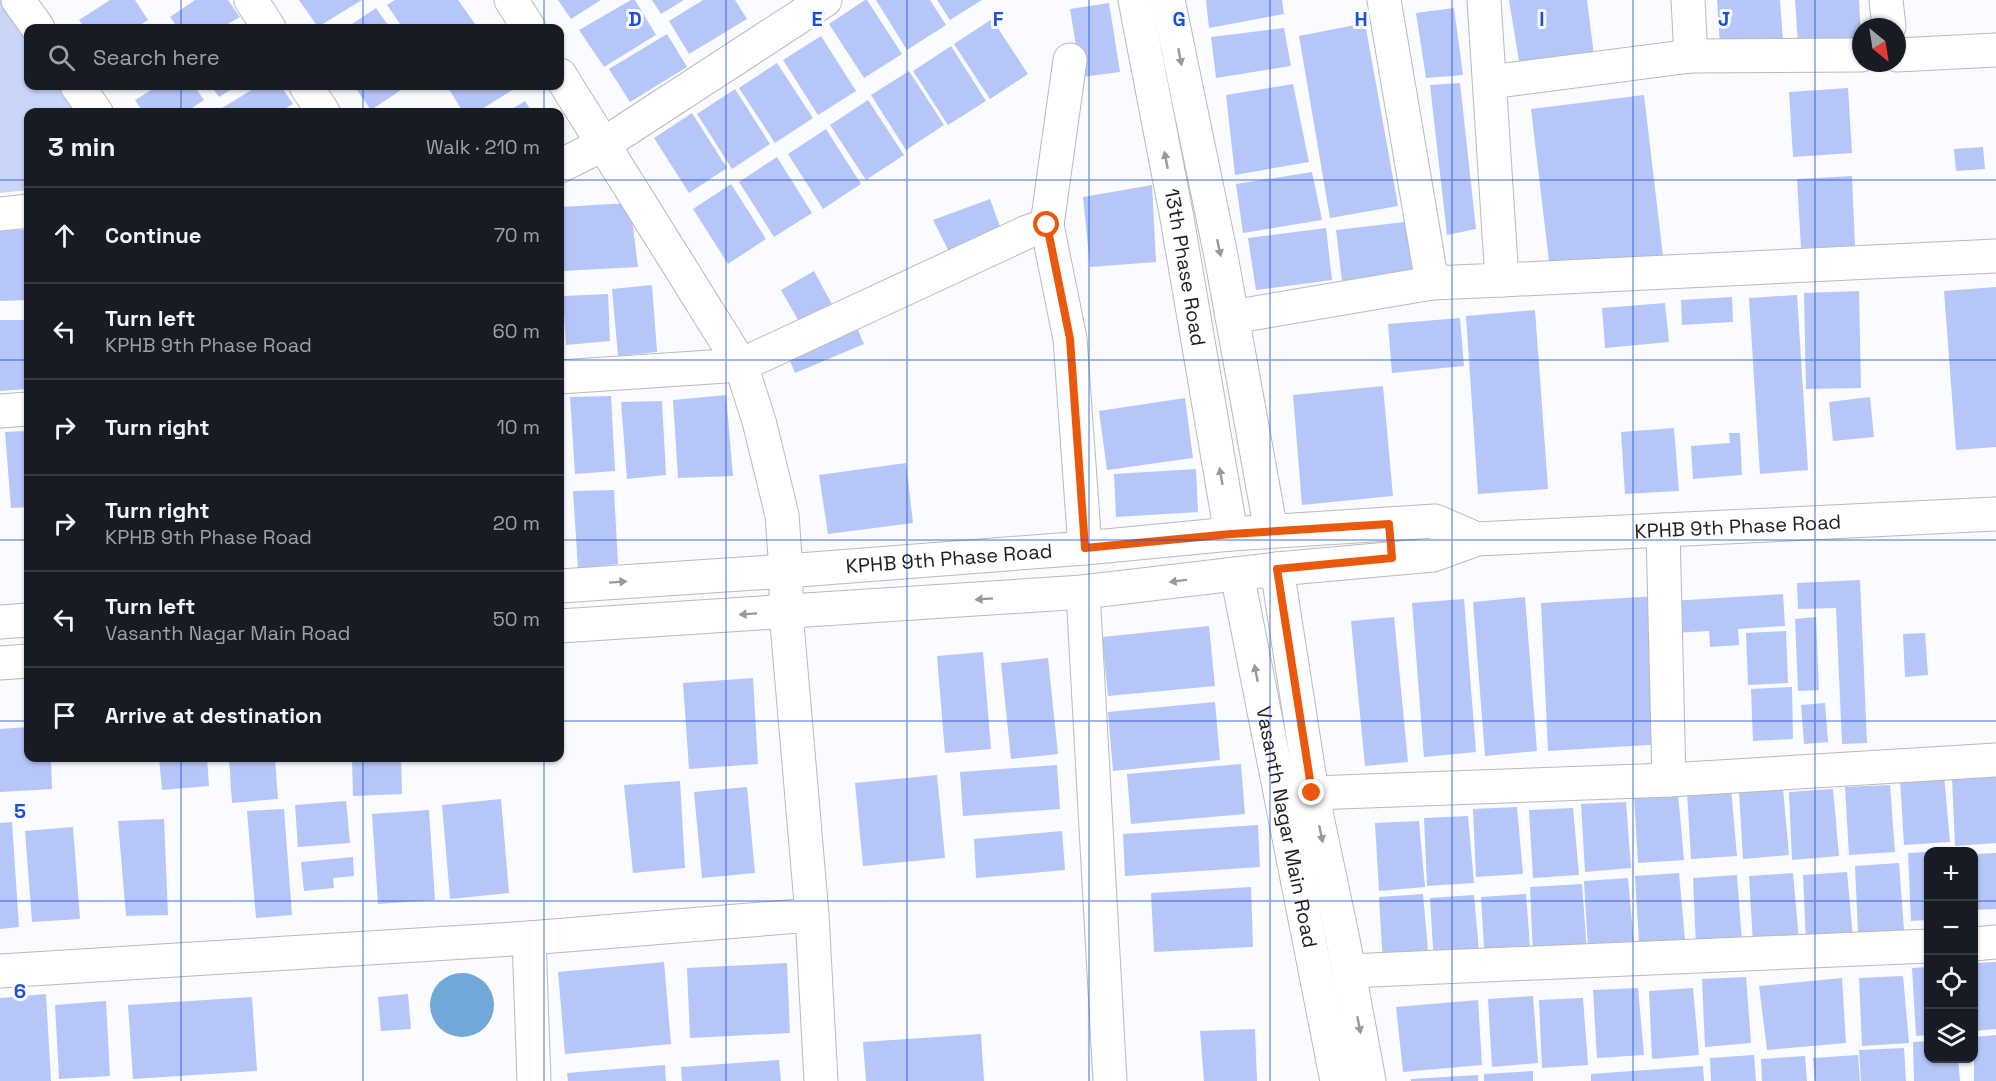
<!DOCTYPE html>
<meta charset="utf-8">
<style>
:root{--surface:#171b24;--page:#20242c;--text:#f1f3f6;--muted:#9ea1a6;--line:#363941}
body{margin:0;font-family:"Space Grotesk",sans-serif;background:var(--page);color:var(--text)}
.controls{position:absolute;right:18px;bottom:18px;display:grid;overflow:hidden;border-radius:12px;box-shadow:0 2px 4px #0004}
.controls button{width:54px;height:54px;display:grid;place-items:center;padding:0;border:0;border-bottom:2px solid var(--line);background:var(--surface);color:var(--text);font:30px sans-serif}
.compass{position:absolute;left:1852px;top:18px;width:54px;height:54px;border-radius:50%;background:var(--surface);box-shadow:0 2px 4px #0004;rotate:150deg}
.stop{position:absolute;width:18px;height:18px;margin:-14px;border:4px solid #ea580c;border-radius:50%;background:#fff}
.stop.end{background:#ea580c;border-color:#fff;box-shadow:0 2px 6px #0008}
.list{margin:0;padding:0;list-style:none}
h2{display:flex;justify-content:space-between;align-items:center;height:78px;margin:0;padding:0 24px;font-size:26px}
h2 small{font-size:20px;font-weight:400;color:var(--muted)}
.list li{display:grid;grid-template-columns:39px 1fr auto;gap:18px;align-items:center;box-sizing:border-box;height:96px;padding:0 24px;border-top:2px solid var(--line)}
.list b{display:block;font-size:22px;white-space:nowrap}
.list p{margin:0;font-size:20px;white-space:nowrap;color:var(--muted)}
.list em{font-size:20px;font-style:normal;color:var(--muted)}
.icon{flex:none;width:33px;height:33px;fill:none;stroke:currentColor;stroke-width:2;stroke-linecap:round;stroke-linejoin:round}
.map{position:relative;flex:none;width:1996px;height:1081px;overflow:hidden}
.search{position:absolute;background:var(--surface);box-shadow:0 2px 4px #0004;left:24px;top:24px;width:540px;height:66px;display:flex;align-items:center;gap:15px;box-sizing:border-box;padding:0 21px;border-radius:12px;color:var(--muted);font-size:22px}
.panel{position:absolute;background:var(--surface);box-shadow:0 2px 4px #0004;left:24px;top:108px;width:540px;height:654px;border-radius:12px}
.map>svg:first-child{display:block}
</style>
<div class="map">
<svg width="1996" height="1081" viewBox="0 0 1996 1081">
<rect width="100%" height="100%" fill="#f9fbfe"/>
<polygon fill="#cad6f9" points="0,0 3,0 28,40 28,86 58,86 75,112 28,112 28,190 0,193"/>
<circle fill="#71a8d7" cx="462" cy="1005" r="32"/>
<g fill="#b6c6f8">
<polygon points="110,0 135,0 148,20 135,28 85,28 79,20"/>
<polygon points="195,0 228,0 240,17 221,28 178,28 170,17"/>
<polygon points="299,0 362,0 318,27"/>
<polygon points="395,0 458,0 478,28 403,28 387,5"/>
<polygon points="558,0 601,0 571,19"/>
<polygon points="631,0 635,0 656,35 604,67 579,30"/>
<polygon points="652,0 684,0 661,14"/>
<polygon points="703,0 735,0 747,19 689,54 669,21"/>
<polygon points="865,0 867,0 902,54 864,78 829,24"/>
<polygon points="876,0 930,0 946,25 907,50"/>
<polygon points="937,0 982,0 950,20"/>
<polygon points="1206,0 1282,0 1284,14 1209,28"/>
<polygon points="1509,0 1587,0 1594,55 1519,61"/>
<polygon points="1717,0 1780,0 1783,40 1720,45"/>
<polygon points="1795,0 1859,0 1861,39 1798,43"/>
<polygon points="1109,3 1120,72 1081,77 1070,9"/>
<polygon points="376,8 390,28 346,28"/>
<polygon points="1454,8 1463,75 1426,78 1416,13"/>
<polygon points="992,19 1028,74 990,99 954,44"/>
<polygon points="1365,23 1398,206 1330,218 1299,36"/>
<polygon points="1284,28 1291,66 1216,78 1211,37"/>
<polygon points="667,34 687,67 630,102 609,69"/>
<polygon points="821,36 856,91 818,115 783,60"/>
<polygon points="951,46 986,101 948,125 913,71"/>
<polygon points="777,63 813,118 775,143 739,88"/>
<polygon points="909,71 944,125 906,150 871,95"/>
<polygon points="1460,83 1476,229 1447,235 1430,85"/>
<polygon points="1293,84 1309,162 1235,175 1226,95"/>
<polygon points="158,86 194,86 204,100 186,112 143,112 135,100"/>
<polygon points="211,86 237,86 219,97"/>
<polygon points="258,86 281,86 293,104 279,112 224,112 222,108"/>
<polygon points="354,86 407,86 371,110"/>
<polygon points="447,86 519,86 477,112 463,112"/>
<polygon points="1848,88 1852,153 1793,157 1789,92"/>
<polygon points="735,89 770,144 732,169 697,114"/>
<polygon points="1644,95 1663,256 1550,270 1531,109"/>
<polygon points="868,100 904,155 866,180 830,125"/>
<polygon points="525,101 532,112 507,112"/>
<polygon points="692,113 727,168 689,193 654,138"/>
<polygon points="826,129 861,184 823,209 788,154"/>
<polygon points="1983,147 1985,169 1956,171 1954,149"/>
<polygon points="777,157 812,213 774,237 739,182"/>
<polygon points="1312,172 1322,220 1243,233 1236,184"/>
<polygon points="1852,176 1855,246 1801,248 1797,179"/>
<polygon points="731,184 766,239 728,264 693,209"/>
<polygon points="1152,185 1156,262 1090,267 1083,197"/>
<polygon points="990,199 1003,235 951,256 933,220"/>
<polygon points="630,203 638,267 563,271 560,207"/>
<polygon points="1405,222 1414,272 1342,281 1336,230"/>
<polygon points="1326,228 1332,280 1256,290 1248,238"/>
<polygon points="0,230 28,230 28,300 0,301"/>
<polygon points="814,271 836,312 802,327 781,290"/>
<polygon points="652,285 657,352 618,356 612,289"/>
<polygon points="1996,287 1996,447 1956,450 1944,291"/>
<polygon points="1859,291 1861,388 1806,389 1804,293"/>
<polygon points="608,294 610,341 566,345 563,296"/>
<polygon points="1797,295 1808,470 1760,474 1749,298"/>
<polygon points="1732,297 1733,322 1682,325 1681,300"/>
<polygon points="1665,303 1669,342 1605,348 1602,308"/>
<polygon points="1535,310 1548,489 1478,494 1466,316"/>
<polygon points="1460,318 1464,366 1392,373 1388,324"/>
<polygon points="0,320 28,320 28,389 0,391"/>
<polygon points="854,321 864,344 795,373 785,349"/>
<polygon points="1383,386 1393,496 1302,505 1293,395"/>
<polygon points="726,395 733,476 678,478 673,400"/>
<polygon points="611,396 615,471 575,474 570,397"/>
<polygon points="1870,397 1874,437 1833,441 1829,402"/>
<polygon points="1185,398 1193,458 1107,470 1099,411"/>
<polygon points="662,401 666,475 627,479 621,402"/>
<polygon points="1674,428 1679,491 1625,494 1621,432"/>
<polygon points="28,431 28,507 11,508 5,432"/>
<polygon points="1729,433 1740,433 1742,475 1693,479 1691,446 1730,443"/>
<polygon points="906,463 913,523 828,534 819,475"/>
<polygon points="1196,469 1198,512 1116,517 1114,474"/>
<polygon points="614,490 618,564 578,568 573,491"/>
<polygon points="1860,580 1867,743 1842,744 1836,608 1798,609 1797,583"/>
<polygon points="1783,594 1785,626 1738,629 1739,645 1710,647 1709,631 1673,633 1671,601"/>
<polygon points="1658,596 1665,744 1548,751 1541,603"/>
<polygon points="1525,597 1537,751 1485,756 1473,602"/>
<polygon points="1464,599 1476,752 1424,757 1412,603"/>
<polygon points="1394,617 1408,762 1365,766 1351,621"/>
<polygon points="1816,617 1819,690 1798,691 1795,619"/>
<polygon points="1209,626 1215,686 1108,696 1102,637"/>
<polygon points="1786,631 1788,683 1748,685 1746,633"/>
<polygon points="1925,633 1928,675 1905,677 1903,634"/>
<polygon points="983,652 991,749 945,753 937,656"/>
<polygon points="1048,658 1058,754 1011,759 1001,663"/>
<polygon points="753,678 758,764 689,769 683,683"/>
<polygon points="1792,687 1793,739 1753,741 1751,689"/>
<polygon points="1215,702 1220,760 1113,771 1108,712"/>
<polygon points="1825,703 1828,742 1804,744 1801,705"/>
<polygon points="28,727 28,758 51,758 52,789 0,792 0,729"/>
<polygon points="159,758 207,758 209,786 162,790"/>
<polygon points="229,758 275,758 278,799 232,803"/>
<polygon points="352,758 401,758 402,794 353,796"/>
<polygon points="1241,764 1245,814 1131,824 1127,774"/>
<polygon points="1057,765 1060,809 963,816 960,772"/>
<polygon points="937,775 945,858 863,866 855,783"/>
<polygon points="1944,775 1950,842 1904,845 1900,777"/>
<polygon points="1996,775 1996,843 1955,846 1952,778"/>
<polygon points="680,781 685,868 633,873 624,785"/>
<polygon points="1890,785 1895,852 1849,855 1845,787"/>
<polygon points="747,787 755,873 702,878 694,792"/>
<polygon points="1731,788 1737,856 1691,859 1687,791"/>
<polygon points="1783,789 1789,855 1743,859 1739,791"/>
<polygon points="1833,789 1839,856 1792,860 1789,792"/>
<polygon points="1678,793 1684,860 1638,863 1634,796"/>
<polygon points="501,799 509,893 450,899 442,805"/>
<polygon points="346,801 350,843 298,847 295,805"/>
<polygon points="1626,802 1631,868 1585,872 1581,804"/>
<polygon points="1517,807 1523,874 1476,877 1473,809"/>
<polygon points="1573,808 1579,875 1533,878 1529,810"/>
<polygon points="284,809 292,915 256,918 247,811"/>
<polygon points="429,810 435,900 378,904 372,814"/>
<polygon points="1468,816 1474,883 1427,886 1424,818"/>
<polygon points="164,819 168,915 126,916 118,821"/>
<polygon points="1419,821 1425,887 1379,891 1375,823"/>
<polygon points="12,822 19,927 0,929 0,823"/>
<polygon points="1258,825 1260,867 1125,876 1123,834"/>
<polygon points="73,827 80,919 32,922 25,831"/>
<polygon points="1062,831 1065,870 976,878 974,839"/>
<polygon points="1928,852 1928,920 1911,921 1908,853"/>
<polygon points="1996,853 1996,909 1974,910 1974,854"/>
<polygon points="353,857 354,876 333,878 334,888 304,891 301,862"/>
<polygon points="1899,863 1904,930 1858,933 1855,866"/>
<polygon points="1847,872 1853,938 1806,942 1803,875"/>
<polygon points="1679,873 1685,940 1639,943 1635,876"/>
<polygon points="1793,873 1799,940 1753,943 1749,876"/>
<polygon points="1737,875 1742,942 1696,946 1693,878"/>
<polygon points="1628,878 1634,945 1588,949 1584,881"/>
<polygon points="1582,884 1587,951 1533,955 1530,887"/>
<polygon points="1251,887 1253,947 1154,952 1151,893"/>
<polygon points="1423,894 1429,962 1383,965 1379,897"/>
<polygon points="1526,894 1531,961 1485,965 1481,897"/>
<polygon points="1474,895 1480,962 1434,965 1430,898"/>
<polygon points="664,962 671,1044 565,1054 558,972"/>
<polygon points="1996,962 1996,1029 1974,1031 1974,963"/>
<polygon points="787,963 790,1033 690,1038 687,968"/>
<polygon points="1928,967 1928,1035 1916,1036 1912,968"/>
<polygon points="1903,976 1909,1043 1862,1046 1859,978"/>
<polygon points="1746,977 1751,1043 1705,1047 1702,979"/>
<polygon points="1842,978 1846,1043 1767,1050 1759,986"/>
<polygon points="1638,988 1644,1055 1597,1058 1593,990"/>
<polygon points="1693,988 1699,1055 1652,1059 1649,991"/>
<polygon points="46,994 51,1081 0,1081 0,998"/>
<polygon points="408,994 411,1029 381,1031 378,997"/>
<polygon points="1533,996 1538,1063 1492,1067 1488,999"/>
<polygon points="252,997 257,1071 133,1079 128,1005"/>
<polygon points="1583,998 1588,1065 1542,1068 1539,1000"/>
<polygon points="1478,1000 1482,1065 1403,1072 1396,1007"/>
<polygon points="106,1001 110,1076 59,1079 55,1005"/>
<polygon points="1255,1029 1257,1081 1204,1081 1200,1031"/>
<polygon points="981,1034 984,1081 866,1081 863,1042"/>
<polygon points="1996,1035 1996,1081 1974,1081 1974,1037"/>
<polygon points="1928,1041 1928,1058 1958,1058 1960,1081 1914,1081 1913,1042"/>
<polygon points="1904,1048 1906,1081 1861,1081 1859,1050"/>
<polygon points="1754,1055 1756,1081 1711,1081 1710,1058"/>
<polygon points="1858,1055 1860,1081 1815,1081 1813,1058"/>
<polygon points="1805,1056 1807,1081 1762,1081 1761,1059"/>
<polygon points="779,1060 781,1081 682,1081 681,1067"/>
<polygon points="665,1065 666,1081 568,1081 567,1073"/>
<polygon points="1703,1066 1704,1081 1591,1081 1591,1074"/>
<polygon points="1533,1071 1533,1081 1484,1081 1484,1074"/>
<polygon points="1478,1075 1478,1081 1411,1081 1411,1079"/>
</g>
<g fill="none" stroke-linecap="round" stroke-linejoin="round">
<g stroke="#b8bac0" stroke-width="35">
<g id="minor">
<polyline points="18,0 38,28"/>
<polyline points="251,0 269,28"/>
<polyline points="511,0 529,28"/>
<path id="s1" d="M 1135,0 L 1177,218 L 1231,534"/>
<polyline points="1168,0 1221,256 1271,531"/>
<polyline points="1384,0 1432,283"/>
<polyline points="1886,0 1889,27"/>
<polyline points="1897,55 1996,50"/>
<polyline points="1691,56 1861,55"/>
<polyline points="1070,60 1047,225 1070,339 1085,548"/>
<polyline points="560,75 741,365 560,377"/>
<polyline points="1490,82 1691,56 1688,0"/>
<polyline points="77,86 96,112"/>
<polyline points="306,86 323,112"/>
<polyline points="560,166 604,144 825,0"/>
<polyline points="0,214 28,211"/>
<polyline points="1502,280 1996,256"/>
<polyline points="1232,317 1432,283 1502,280 1484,0"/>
<polyline points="0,411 28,409"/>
<polyline points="1663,530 1669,780"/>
<polyline points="1277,569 1312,793 1343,940 1369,1081"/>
<path id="s2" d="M 1237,574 L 1337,1081"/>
<path id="s3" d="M 560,586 L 786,571 L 1085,548 L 1231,534 L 1435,521 L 1477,539"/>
<polyline points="1083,592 1110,1081"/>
<polyline points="0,622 28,620"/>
<path id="s4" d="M 560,626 L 1083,592 L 1277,569 L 1433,555 L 1477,539 L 1996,514"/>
<polyline points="0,663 28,661"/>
<polyline points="1312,793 1669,780 1996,760"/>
<polyline points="812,915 786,612 786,571 782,515 759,421 741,365 1027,232 1047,225"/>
<polyline points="529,938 812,915 821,1081"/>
<polyline points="1974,944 1996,942"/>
<polyline points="0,971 529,938 534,1081"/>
<polyline points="1349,971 1928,946"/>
</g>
</g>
<use href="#minor" stroke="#fff" stroke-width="33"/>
</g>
<defs><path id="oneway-solid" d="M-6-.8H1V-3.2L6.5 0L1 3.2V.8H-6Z" transform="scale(1.5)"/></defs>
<g fill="#99999a">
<use href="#oneway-solid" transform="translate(1180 57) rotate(79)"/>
<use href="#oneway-solid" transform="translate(1166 160) rotate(-101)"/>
<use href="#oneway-solid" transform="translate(1219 248) rotate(78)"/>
<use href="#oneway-solid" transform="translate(1221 476) rotate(-100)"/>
<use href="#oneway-solid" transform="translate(1178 581) rotate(173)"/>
<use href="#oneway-solid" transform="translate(618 582) rotate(-4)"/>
<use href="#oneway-solid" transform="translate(984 599) rotate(176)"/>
<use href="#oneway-solid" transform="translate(748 614) rotate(176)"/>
<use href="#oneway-solid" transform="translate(1256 673) rotate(-101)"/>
<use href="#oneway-solid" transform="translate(1321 834) rotate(78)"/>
<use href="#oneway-solid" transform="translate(1359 1025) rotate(79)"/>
</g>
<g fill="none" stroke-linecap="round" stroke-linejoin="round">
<polyline stroke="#ea580c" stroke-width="8" points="1047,225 1070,339 1085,548 1231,534 1389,524 1392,558 1277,569 1312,793"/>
</g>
<path fill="none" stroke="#1d4ed8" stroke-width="1.5" stroke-opacity="0.55" d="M 181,0 L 181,28M 363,0 L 363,28M 544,0 L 544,28M 726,0 L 726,1081M 907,0 L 907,1081M 1089,0 L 1089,1081M 1270,0 L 1270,1081M 1452,0 L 1452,1081M 1633,0 L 1633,1081M 1815,0 L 1815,1081M 181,86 L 181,112M 363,86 L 363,112M 544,86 L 544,112M 0,180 L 28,180M 560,180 L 1996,180M 0,360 L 28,360M 560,360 L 1996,360M 0,540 L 28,540M 560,540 L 1996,540M 0,721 L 28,721M 560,721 L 1996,721M 181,758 L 181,1081M 363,758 L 363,1081M 544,758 L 544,1081M 0,901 L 1928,901M 1974,901 L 1996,901"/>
<g text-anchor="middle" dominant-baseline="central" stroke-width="6" stroke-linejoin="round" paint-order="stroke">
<g font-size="20" fill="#1c1d1f" stroke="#f9fbfe">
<text stroke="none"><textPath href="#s1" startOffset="272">13th Phase Road</textPath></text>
<text stroke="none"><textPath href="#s4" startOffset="1184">KPHB 9th Phase Road</textPath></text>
<text stroke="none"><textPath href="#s3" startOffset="390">KPHB 9th Phase Road</textPath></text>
<text stroke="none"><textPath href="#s2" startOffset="258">Vasanth Nagar Main Road</textPath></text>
</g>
</g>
<g font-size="20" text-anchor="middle" font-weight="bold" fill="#1d4ed8" stroke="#f9fbfe" stroke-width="6" stroke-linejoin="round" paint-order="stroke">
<text x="635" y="26">D</text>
<text x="817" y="26">E</text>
<text x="998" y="26">F</text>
<text x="1179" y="26">G</text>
<text x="1361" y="26">H</text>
<text x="1542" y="26">I</text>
<text x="1724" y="26">J</text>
<text x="20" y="818">5</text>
<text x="20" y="998">6</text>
</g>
</svg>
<div class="controls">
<button>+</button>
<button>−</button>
<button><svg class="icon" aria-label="locate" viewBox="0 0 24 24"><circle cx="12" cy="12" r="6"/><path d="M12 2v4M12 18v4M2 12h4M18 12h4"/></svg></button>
<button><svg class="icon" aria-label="layers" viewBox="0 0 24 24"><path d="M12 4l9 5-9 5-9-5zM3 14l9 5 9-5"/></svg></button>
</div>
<svg class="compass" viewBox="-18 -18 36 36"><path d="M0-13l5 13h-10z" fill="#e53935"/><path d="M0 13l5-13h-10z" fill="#9ea1a6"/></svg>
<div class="stop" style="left:1047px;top:225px"></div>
<div class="stop end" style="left:1312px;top:793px"></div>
<div class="search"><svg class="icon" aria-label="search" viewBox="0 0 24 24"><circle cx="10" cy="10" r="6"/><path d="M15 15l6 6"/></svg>Search here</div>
<section class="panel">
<h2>3 min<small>Walk · 210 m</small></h2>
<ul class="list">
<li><svg class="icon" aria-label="ahead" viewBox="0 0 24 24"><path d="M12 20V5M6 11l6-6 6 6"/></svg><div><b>Continue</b></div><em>70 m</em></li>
<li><svg class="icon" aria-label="left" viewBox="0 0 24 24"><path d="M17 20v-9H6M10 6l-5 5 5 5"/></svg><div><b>Turn left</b><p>KPHB 9th Phase Road</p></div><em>60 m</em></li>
<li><svg class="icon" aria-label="right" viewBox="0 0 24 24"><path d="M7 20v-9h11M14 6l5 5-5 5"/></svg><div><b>Turn right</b></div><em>10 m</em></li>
<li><svg class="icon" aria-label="right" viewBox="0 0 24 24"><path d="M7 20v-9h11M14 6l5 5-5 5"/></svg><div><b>Turn right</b><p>KPHB 9th Phase Road</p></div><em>20 m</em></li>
<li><svg class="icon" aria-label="left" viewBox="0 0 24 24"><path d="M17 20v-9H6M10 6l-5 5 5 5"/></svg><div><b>Turn left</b><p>Vasanth Nagar Main Road</p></div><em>50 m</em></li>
<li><svg class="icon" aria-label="arrive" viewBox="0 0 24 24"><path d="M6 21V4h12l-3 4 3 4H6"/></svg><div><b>Arrive at destination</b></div></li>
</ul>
</section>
</div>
